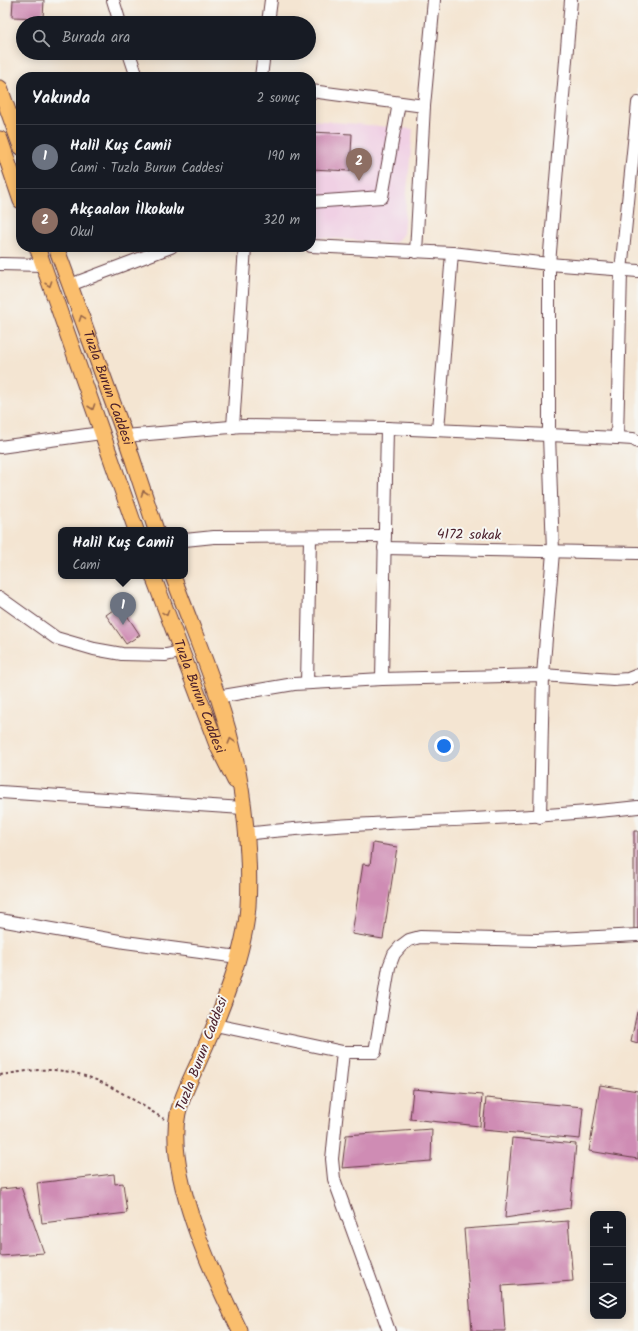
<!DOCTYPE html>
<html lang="tr">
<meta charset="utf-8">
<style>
:root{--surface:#171b24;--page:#20242c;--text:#f1f3f6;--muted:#9ea1a6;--line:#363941;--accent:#b45309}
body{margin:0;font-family:Kalam,sans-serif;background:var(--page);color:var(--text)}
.controls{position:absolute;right:12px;bottom:12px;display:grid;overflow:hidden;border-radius:8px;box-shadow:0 2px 10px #0003}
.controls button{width:36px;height:36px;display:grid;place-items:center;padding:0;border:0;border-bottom:1px solid var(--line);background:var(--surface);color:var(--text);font:20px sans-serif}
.you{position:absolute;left:444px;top:746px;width:14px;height:14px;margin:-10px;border:3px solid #fff;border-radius:50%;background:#1a73e8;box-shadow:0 0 0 6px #1a73e833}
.badge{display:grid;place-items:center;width:26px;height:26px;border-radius:50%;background:var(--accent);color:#fff;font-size:13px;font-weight:700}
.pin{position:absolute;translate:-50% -33px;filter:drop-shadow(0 1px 2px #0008)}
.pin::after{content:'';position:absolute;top:21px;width:14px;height:12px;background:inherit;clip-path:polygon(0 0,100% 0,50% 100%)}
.popup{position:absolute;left:58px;top:527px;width:130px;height:52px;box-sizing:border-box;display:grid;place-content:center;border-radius:8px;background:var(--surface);filter:drop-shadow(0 1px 3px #0005);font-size:13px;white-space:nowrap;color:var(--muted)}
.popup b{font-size:15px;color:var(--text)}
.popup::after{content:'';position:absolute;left:50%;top:100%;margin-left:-8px;border:8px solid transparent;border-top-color:var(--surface)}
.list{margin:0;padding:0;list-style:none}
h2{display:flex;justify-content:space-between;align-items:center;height:52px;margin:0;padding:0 16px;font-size:17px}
h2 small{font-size:13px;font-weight:400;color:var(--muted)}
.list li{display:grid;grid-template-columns:26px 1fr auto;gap:12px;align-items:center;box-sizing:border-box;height:64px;padding:0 16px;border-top:1px solid var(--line)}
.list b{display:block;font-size:15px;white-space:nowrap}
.list p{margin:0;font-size:13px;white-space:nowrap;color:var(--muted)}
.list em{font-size:13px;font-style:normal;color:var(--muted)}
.icon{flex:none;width:22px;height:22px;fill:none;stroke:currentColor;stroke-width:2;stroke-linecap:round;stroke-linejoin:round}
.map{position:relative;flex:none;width:638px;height:1331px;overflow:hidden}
.search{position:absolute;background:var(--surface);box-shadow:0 2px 10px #0003;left:16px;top:16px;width:300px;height:44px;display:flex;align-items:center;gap:10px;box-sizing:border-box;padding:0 14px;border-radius:22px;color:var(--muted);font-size:15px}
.panel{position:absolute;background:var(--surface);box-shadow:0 2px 10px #0003;left:16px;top:72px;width:300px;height:180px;border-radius:16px}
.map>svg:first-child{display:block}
</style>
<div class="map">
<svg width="638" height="1331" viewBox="0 0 638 1331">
<rect width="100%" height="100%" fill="#f6f6f2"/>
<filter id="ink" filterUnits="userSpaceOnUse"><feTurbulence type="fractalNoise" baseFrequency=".025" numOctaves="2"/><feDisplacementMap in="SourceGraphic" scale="8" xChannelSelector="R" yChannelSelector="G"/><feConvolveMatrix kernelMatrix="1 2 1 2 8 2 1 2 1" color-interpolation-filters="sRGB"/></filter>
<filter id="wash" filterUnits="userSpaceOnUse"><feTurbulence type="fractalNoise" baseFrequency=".012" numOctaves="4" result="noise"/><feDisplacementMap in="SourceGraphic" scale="16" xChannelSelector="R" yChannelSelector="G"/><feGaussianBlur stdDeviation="0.9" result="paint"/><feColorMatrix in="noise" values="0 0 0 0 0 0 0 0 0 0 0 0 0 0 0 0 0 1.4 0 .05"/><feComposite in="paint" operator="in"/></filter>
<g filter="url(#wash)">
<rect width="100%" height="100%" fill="#f4e5d2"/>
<polygon fill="#f0d0e4" points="311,120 413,129 403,234 395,243 311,237"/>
<g id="blocks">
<g fill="#cf8cb4">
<polygon points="13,0 44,0 43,18 12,17"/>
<polygon points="311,132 352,134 350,171 311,169"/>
<polygon points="120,605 140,635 126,644 106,615"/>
<polygon points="634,831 638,831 638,930 634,931"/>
<polygon points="373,843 397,847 383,939 352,934 363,864 370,865"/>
<polygon points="637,1012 638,1012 638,1043 631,1041"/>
<polygon points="600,1085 638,1091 638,1159 589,1151"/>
<polygon points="413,1089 482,1095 480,1126 410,1119"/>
<polygon points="486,1098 583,1107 580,1139 483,1130"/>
<polygon points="432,1129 431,1161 342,1168 346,1135"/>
<polygon points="512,1138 576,1144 570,1208 505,1218"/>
<polygon points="114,1174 115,1184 123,1183 127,1213 42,1223 37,1183"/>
<polygon points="21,1187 44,1253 0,1256 0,1189"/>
<polygon points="568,1221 573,1281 502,1286 505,1331 472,1331 464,1229"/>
</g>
</g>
</g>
<g filter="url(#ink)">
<use href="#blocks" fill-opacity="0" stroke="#643d44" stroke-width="1"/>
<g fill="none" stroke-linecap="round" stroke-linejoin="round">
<g stroke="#643d44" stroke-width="14">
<g id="minor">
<polyline points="113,0 120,23"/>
<polyline points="268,23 271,0"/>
<polyline points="129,53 137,77"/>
<polyline points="261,77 264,53"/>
<polyline points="311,91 424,106"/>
<polyline points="311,202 382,197 399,103"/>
<polyline points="311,246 452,253 549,264 638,271"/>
<polyline points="416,252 424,106 434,0"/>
<polyline points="0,264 43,265"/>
<polyline points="70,285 171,247"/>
<polyline points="233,427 245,247"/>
<polyline points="438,430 452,253"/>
<polyline points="125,436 242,426 387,428 617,438 633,439 638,442"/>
<polyline points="617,438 621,271 638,103"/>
<polyline points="0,447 101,433"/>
<polyline points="185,540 214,537 385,536"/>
<polyline points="384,548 638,553"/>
<polyline points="0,598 56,638 94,649 122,654 166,655 180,652"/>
<polyline points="382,679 387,428"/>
<polyline points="307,683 310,538"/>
<polyline points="217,697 294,684 382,679 543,675 613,680 628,679 638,675"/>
<polyline points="0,792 243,808"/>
<polyline points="540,817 543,675 553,552 549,435 549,264 571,0"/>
<path d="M 245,834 C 376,819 507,822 638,807"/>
<polyline points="0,920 125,942 238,957"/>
<polyline points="215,1025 343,1052 375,1052 389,967 394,954 401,946 409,940 420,937 537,940 638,935"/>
<polyline points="343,1052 332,1159 334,1179 389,1331"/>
</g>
</g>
<g stroke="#643d44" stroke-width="17">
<g id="major">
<polyline points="0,88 21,147"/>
<polyline points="0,139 21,201"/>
<polyline points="37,247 136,530"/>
<path id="s1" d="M 56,247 L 125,436 L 156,530"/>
<path id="s2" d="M 153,576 L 217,745 L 235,781"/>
<path d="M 173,576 C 193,631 218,688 232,745 C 244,791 251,858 248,906 C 245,951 221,1013 202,1054 C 194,1073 183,1092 178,1113 C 165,1174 213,1276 240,1331"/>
</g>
</g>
<path stroke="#643d44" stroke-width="2" stroke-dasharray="3 3" stroke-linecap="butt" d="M 0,1075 C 16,1073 33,1069 49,1070 C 93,1070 128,1097 164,1119"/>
<use href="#minor" stroke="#fff" stroke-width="12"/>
<use href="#major" stroke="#fabe6d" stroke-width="15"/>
</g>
<defs><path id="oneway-chevron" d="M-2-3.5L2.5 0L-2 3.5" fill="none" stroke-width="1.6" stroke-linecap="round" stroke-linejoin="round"/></defs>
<g stroke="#996749">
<use href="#oneway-chevron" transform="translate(49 284) rotate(71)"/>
<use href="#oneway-chevron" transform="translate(82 318) rotate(-110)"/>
<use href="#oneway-chevron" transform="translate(92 407) rotate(71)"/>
<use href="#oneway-chevron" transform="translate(144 493) rotate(-109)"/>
<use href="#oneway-chevron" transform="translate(166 613) rotate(70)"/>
<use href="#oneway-chevron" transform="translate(231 741) rotate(-106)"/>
</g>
</g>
<g text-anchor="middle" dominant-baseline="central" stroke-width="4" stroke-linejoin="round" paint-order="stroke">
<g font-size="14" fill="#4a1f2b" stroke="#f6f6f2">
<text stroke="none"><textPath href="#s1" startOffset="150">Tuzla Burun Caddesi</textPath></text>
<text transform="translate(469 535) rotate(1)">4172 sokak</text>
<text stroke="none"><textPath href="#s2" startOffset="129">Tuzla Burun Caddesi</textPath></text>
<text transform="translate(202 1054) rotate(-69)">Tuzla Burun Caddesi</text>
</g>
</g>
</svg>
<div class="controls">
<button>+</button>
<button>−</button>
<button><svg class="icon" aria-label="layers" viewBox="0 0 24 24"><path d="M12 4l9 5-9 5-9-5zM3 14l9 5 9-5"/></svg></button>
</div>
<div class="you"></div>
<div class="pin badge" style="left:123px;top:625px;background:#6b7280">1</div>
<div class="popup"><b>Halil Kuş Camii</b>Cami</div>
<div class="pin badge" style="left:359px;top:181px;background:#8d6e63">2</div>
<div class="search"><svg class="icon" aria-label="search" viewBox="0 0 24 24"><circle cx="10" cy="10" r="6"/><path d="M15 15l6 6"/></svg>Burada ara</div>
<section class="panel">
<h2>Yakında<small>2 sonuç</small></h2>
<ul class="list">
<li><span class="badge" style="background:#6b7280">1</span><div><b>Halil Kuş Camii</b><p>Cami · Tuzla Burun Caddesi</p></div><em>190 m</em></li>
<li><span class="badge" style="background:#8d6e63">2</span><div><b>Akçaalan İlkokulu</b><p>Okul</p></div><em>320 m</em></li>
</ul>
</section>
</div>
